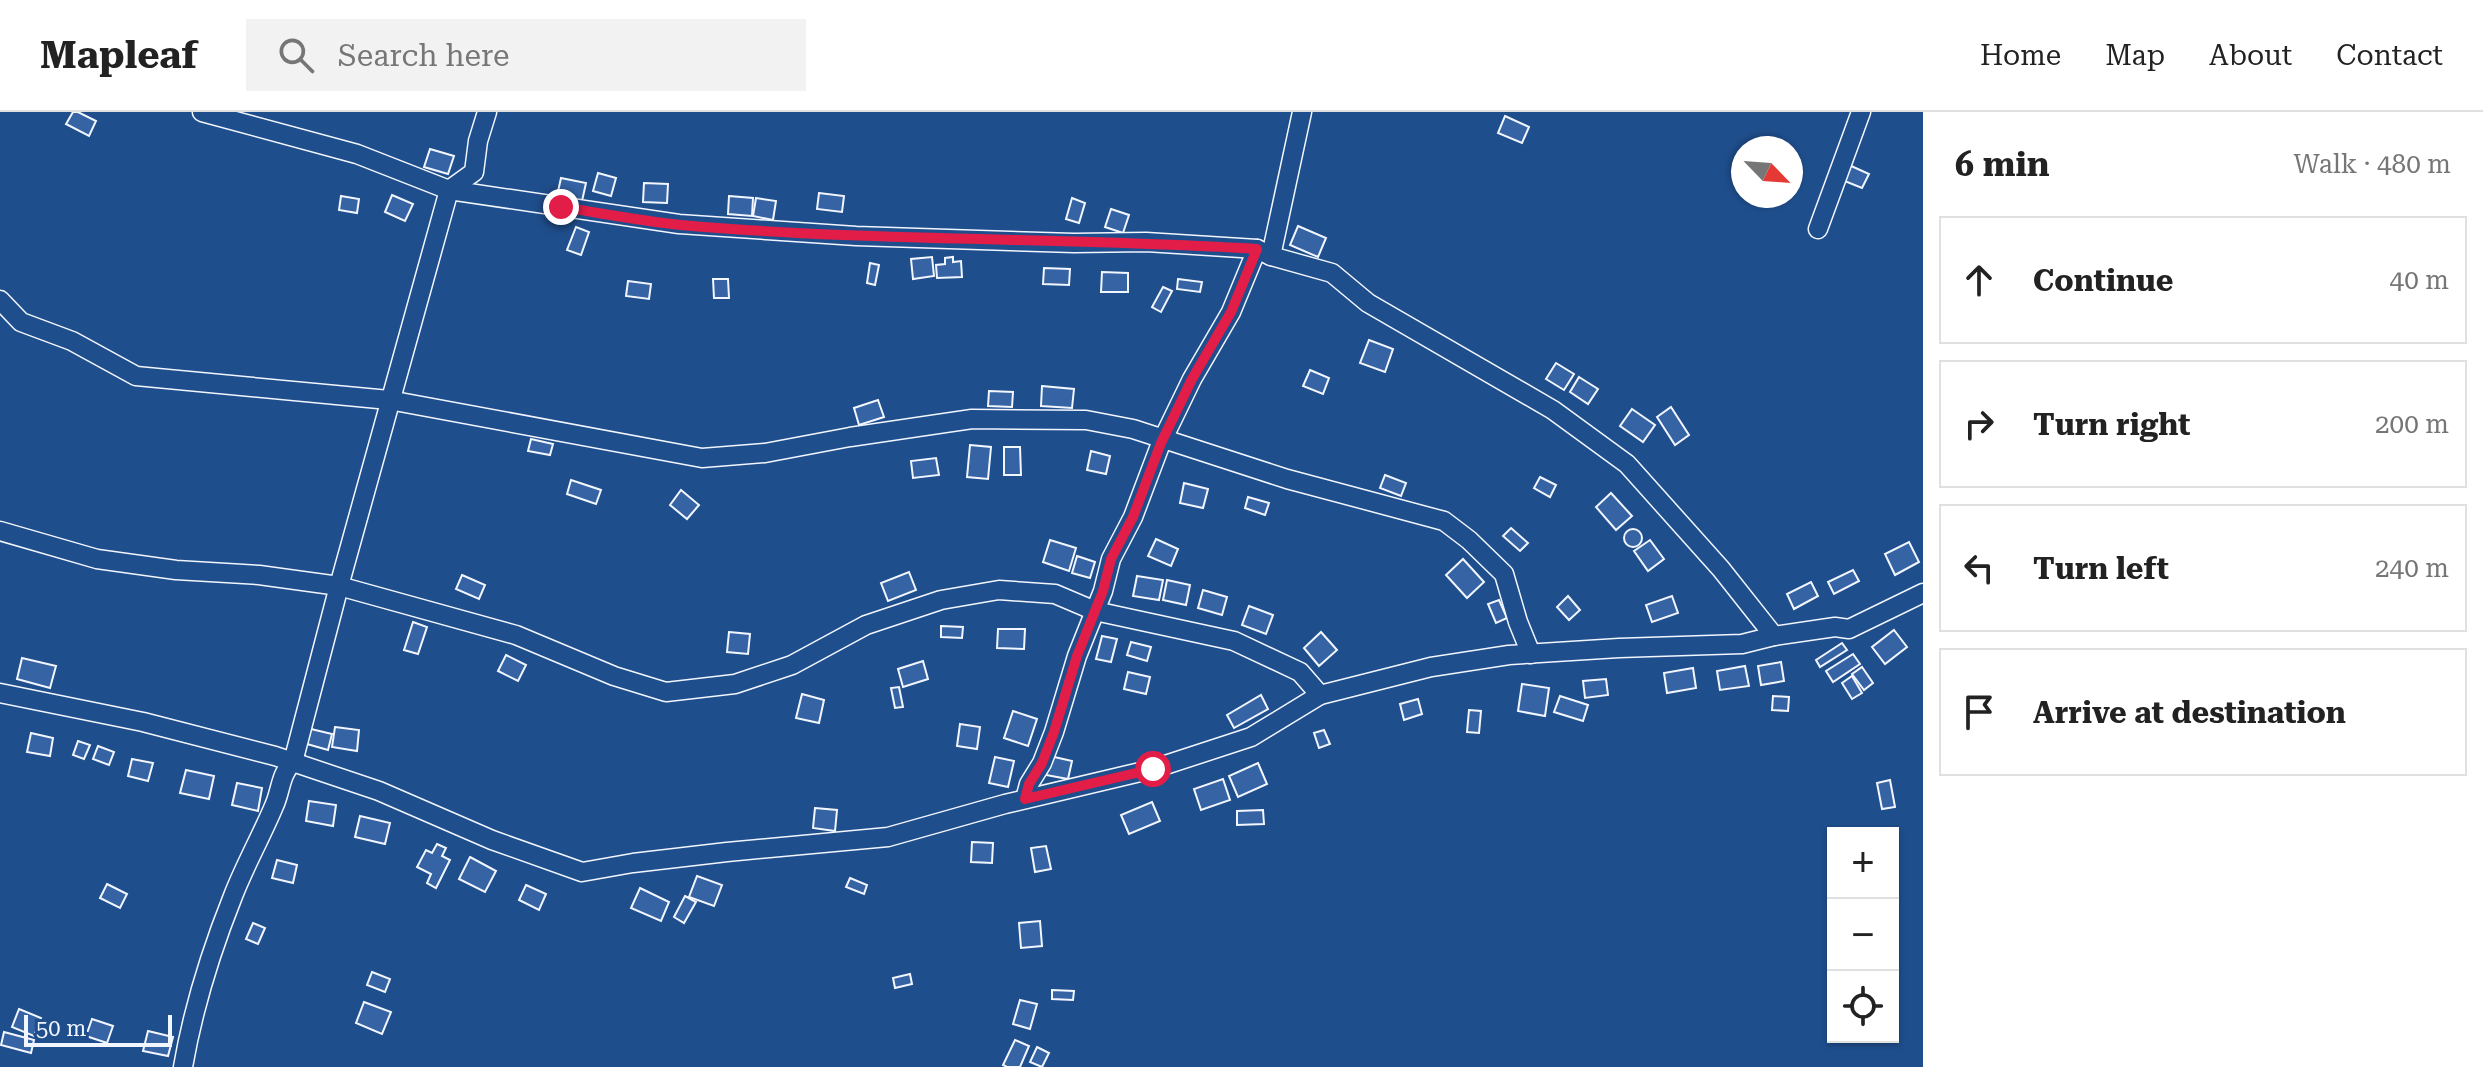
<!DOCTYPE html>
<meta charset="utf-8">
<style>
:root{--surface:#fff;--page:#f2f2f2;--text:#222;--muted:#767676;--line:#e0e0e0}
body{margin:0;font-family:"Roboto Serif",serif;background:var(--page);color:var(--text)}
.controls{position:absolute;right:24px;bottom:24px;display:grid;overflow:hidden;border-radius:0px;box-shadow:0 2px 6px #0004}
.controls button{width:72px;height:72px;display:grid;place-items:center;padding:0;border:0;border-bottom:2px solid var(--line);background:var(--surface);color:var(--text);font:40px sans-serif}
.compass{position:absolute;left:1731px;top:24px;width:72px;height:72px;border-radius:50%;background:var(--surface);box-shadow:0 2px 6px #0004;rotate:115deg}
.scale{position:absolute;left:24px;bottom:20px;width:148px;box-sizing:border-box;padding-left:8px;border:4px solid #f2f6ff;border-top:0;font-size:22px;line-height:28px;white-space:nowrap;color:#f2f6ff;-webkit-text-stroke:6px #1f4e8c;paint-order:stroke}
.stop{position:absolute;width:24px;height:24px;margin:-18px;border:6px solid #e11d48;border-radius:50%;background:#fff}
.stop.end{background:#e11d48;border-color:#fff;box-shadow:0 2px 8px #0008}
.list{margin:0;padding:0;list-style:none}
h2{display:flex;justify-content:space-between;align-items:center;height:104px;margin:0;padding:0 32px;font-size:34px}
h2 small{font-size:26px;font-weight:400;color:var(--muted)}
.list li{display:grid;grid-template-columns:52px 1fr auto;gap:24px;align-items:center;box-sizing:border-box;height:128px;margin:0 16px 16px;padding:0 16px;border:2px solid var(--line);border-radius:0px}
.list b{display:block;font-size:30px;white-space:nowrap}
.list em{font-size:26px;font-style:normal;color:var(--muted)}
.icon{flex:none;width:44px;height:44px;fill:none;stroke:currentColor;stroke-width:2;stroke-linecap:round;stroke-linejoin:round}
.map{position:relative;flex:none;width:1923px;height:955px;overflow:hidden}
header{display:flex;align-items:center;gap:48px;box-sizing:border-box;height:112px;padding:0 40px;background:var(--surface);border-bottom:2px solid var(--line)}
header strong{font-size:38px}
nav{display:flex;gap:44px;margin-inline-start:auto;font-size:28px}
.search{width:560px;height:72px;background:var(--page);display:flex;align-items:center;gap:20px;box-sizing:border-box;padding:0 28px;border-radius:0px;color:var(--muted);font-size:30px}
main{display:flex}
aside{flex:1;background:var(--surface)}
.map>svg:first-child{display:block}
</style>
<header>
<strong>Mapleaf</strong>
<div class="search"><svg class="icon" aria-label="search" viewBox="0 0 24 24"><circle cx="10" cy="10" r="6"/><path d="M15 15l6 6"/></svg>Search here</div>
<nav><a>Home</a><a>Map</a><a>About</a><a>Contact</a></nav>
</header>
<main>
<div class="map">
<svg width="1923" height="955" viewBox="0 0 1923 955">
<rect width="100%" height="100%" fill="#1f4e8c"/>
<g fill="#3563a3" stroke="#f2f6ff" stroke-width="2">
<polygon points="73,0 78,0 96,9 89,24 66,12"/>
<polygon points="1505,4 1529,15 1522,31 1498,21"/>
<polygon points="430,37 454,44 448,62 424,55"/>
<polygon points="1849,53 1869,62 1862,76 1842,68"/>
<polygon points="598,61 616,66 611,84 593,79"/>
<polygon points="561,66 586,71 582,89 557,84"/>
<polygon points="644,71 668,72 667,91 643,90"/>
<polygon points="819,81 844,84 842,100 817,97"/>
<polygon points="392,83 413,92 405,109 385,100"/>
<polygon points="341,84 359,87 357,101 339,98"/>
<polygon points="729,84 753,86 752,104 728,102"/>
<polygon points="756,86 776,89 773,108 753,104"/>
<polygon points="1072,86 1085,91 1079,111 1066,107"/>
<polygon points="1111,97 1129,103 1123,121 1105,115"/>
<polygon points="1298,114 1326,126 1318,145 1290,133"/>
<polygon points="576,115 589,120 581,143 567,138"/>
<polygon points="932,145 934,164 913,167 911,147"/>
<polygon points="953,145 953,150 961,149 962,165 937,166 936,153 945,152 945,146"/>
<polygon points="870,151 879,153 875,173 867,171"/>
<polygon points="1044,156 1070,157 1069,173 1043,172"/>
<polygon points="1102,160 1128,161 1128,180 1101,180"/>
<polygon points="713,167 728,167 729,186 714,186"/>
<polygon points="1178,167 1202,170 1200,180 1177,177"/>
<polygon points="628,169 651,172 649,187 626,184"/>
<polygon points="1163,175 1172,179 1161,200 1152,195"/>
<polygon points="1369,228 1393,237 1385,260 1360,251"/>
<polygon points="1556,251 1574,262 1564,278 1546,267"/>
<polygon points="1310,258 1329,266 1323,282 1303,274"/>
<polygon points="1579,265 1598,277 1588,292 1570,280"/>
<polygon points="1042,274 1074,277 1072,296 1041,294"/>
<polygon points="989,279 1013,280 1012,295 988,294"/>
<polygon points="878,288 884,305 859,313 854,296"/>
<polygon points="1671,295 1689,323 1675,333 1657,305"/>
<polygon points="1632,297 1655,313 1643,330 1620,314"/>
<polygon points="531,327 553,332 550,343 528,339"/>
<polygon points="970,333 991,335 988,367 967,365"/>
<polygon points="1004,335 1020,335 1021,363 1004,363"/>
<polygon points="1091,339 1110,344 1106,362 1087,358"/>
<polygon points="936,346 939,363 913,366 911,349"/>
<polygon points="1385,363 1406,371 1401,384 1380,376"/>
<polygon points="1540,365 1556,373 1550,385 1534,376"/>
<polygon points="571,368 601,378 596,392 567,382"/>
<polygon points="1184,371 1208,377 1203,396 1180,391"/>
<polygon points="681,378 699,393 687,407 670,393"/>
<polygon points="1611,381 1632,404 1616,418 1596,395"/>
<polygon points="1248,385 1269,391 1265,403 1245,396"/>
<polygon points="1511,416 1528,431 1520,439 1503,424"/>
<circle cx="1633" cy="426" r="9"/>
<polygon points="1156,427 1178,437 1171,454 1148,444"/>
<polygon points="1050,428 1076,436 1069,459 1043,450"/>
<polygon points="1650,428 1664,447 1648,459 1634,439"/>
<polygon points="1909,430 1919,450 1895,463 1885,442"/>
<polygon points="1077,444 1095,450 1090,466 1072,461"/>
<polygon points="1463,447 1484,470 1467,486 1446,463"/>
<polygon points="1853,458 1859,469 1834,482 1828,470"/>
<polygon points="909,460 916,478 888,489 881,471"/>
<polygon points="462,463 485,473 479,487 456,477"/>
<polygon points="1137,464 1163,468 1159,488 1133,484"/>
<polygon points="1167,468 1190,473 1186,493 1163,488"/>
<polygon points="1811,470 1818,484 1794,497 1787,482"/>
<polygon points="1203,478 1227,485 1222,503 1198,496"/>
<polygon points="1568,484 1580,498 1569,508 1557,495"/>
<polygon points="1672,484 1678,501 1652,510 1646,493"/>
<polygon points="1499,488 1507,506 1496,511 1488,492"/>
<polygon points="1249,494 1273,503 1266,522 1242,513"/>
<polygon points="413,510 427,515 418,542 404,538"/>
<polygon points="941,514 963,515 962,526 941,525"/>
<polygon points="998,517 1025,517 1024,537 997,536"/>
<polygon points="1894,518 1907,535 1885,552 1872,535"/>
<polygon points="729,520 750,522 748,542 727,540"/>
<polygon points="1321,520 1337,538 1319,554 1304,536"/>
<polygon points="1102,524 1117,527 1111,550 1096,547"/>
<polygon points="1131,530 1151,535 1147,549 1127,543"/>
<polygon points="1842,531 1847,538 1820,555 1816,548"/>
<polygon points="1853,542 1860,552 1833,570 1826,559"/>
<polygon points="506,543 526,553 518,569 498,559"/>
<polygon points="22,546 56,554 50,576 17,567"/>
<polygon points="923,549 928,567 903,575 898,557"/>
<polygon points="1781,550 1784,569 1761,573 1758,554"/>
<polygon points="1745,554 1749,574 1720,578 1717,559"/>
<polygon points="1862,555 1873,571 1864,578 1852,562"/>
<polygon points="1693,556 1696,576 1667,581 1664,561"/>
<polygon points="1128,560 1150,565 1146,582 1124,577"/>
<polygon points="1852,564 1862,581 1852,587 1842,571"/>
<polygon points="1606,567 1608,583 1585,586 1583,569"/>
<polygon points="1522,572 1549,576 1545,604 1518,599"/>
<polygon points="899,575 903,595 895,596 891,576"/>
<polygon points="802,582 824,588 819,611 796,606"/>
<polygon points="1261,583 1268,597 1234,616 1227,603"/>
<polygon points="1560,584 1588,593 1583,609 1554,600"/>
<polygon points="1773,584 1789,585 1788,599 1772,598"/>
<polygon points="1418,587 1422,602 1404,608 1400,592"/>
<polygon points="1469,598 1481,599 1479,621 1467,620"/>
<polygon points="1013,599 1037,607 1028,634 1004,626"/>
<polygon points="960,612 980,615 977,637 957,634"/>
<polygon points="335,615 359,618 357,639 332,635"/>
<polygon points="311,617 332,622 328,638 307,632"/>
<polygon points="1324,618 1330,632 1319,636 1314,621"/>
<polygon points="31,621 53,626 50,644 27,640"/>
<polygon points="78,629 90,633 84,647 73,643"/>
<polygon points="98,634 114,640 109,653 93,647"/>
<polygon points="1050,644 1072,649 1068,667 1046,663"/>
<polygon points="995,645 1014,649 1008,675 989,671"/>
<polygon points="132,647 153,651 148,669 128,664"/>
<polygon points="1258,651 1267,672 1238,685 1229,664"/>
<polygon points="186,658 214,664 209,687 180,681"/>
<polygon points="1223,667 1230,688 1201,698 1194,677"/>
<polygon points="1890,668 1895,695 1882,697 1877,671"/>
<polygon points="237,671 262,676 258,699 232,693"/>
<polygon points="309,689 336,693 333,714 306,709"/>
<polygon points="1152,690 1160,709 1129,722 1121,703"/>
<polygon points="815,696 837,698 835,719 813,716"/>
<polygon points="1263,698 1264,712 1237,713 1237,699"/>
<polygon points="360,704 390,711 385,732 355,725"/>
<polygon points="972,730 993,731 992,751 971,750"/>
<polygon points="437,732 446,736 442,744 450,748 436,776 427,771 431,762 417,755 426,738 432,741"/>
<polygon points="1046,734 1051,757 1035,760 1031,736"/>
<polygon points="470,745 496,759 485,780 459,767"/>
<polygon points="277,748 297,753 293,771 272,766"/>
<polygon points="697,764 722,773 714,794 689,785"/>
<polygon points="850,766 867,773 864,782 846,775"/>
<polygon points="107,772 127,782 120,796 100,786"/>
<polygon points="526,773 546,782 539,798 519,788"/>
<polygon points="640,776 669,790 661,809 631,796"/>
<polygon points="685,784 696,790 684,811 674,805"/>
<polygon points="1040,809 1042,834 1021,836 1019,811"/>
<polygon points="253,811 265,816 258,832 246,827"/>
<polygon points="372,860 390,867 385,880 367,873"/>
<polygon points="910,862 912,872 895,876 893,866"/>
<polygon points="1052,878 1074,879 1073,888 1052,887"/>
<polygon points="1020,888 1037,892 1030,917 1013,912"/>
<polygon points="364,890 391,900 382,922 356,911"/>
<polygon points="19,897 41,906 34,924 12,915"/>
<polygon points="92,907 113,914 107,931 86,924"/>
<polygon points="148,919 173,925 168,944 143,939"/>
<polygon points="4,920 34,928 31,941 1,933"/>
<polygon points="1015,928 1029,934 1020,955 1007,955 1003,953"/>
<polygon points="1037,935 1049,941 1042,955 1030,950"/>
</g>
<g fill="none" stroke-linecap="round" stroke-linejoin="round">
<g stroke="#f2f6ff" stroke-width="21">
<g id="street">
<polyline points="202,0 357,42 449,78 679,112 856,124 1074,131 1146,130 1257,137 1271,144"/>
<polyline points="1302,0 1271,144 1332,161 1368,191 1553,298 1627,352 1721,457 1774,524"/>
<polyline points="1818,117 1861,0"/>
<polyline points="0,188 21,210 72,229 136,264 389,288 702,346 765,341 850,325 972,307 1086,308 1133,317 1287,367 1444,409 1469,428 1504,462 1518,510 1531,542"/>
<polyline points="0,419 97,447 176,458 259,463 339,474 516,523 614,564 666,580 735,572 792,553 866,513 941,488 999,478 1055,482 1095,499 1234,529 1300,560 1320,583"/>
<polyline points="0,581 143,610 275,644 379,679 492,728 582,760 633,751 727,740 888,725 1005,692 1153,657 1251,625 1320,583 1431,555 1509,543 1619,536 1742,532 1774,524 1835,515 1849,517 1923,481"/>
<polyline points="1025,687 1029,672 1042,651 1054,620 1077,544 1103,479 1111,447 1133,405 1161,331 1192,267 1231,200 1257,137"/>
<path d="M 183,955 C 193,897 211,839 233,784 C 245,753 261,725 274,694 C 281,679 280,662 293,650 L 339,474 L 449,78 L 474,60 L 478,29 L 487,0"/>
</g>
</g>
<use href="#street" stroke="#1f4e8c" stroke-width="18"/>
</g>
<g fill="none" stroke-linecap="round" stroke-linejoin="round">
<path stroke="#e11d48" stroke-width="10" d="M 561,95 C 601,101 641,109 681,113 C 872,130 1065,125 1257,137 L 1231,200 L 1192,267 L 1161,331 L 1133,405 L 1111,447 L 1103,479 L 1077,544 L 1054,620 L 1042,651 L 1029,672 L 1025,687 L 1153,657"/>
</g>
</svg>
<div class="controls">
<button>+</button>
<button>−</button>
<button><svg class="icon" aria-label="locate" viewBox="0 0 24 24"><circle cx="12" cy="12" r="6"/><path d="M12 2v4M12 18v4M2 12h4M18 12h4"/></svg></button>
</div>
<svg class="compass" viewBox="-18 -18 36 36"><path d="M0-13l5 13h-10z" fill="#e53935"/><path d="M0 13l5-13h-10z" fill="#767676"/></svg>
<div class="scale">50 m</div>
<div class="stop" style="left:1153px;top:657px"></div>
<div class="stop end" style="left:561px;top:95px"></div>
</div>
<aside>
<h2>6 min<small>Walk · 480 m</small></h2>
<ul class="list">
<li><svg class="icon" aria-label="ahead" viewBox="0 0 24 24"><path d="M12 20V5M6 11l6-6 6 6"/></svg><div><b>Continue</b></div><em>40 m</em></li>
<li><svg class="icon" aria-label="right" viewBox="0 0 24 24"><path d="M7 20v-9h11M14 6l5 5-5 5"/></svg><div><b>Turn right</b></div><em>200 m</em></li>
<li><svg class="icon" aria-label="left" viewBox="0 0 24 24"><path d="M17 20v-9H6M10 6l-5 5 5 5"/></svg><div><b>Turn left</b></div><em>240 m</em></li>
<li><svg class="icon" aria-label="arrive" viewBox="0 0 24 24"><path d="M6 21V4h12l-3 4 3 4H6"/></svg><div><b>Arrive at destination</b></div></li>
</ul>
</aside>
</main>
